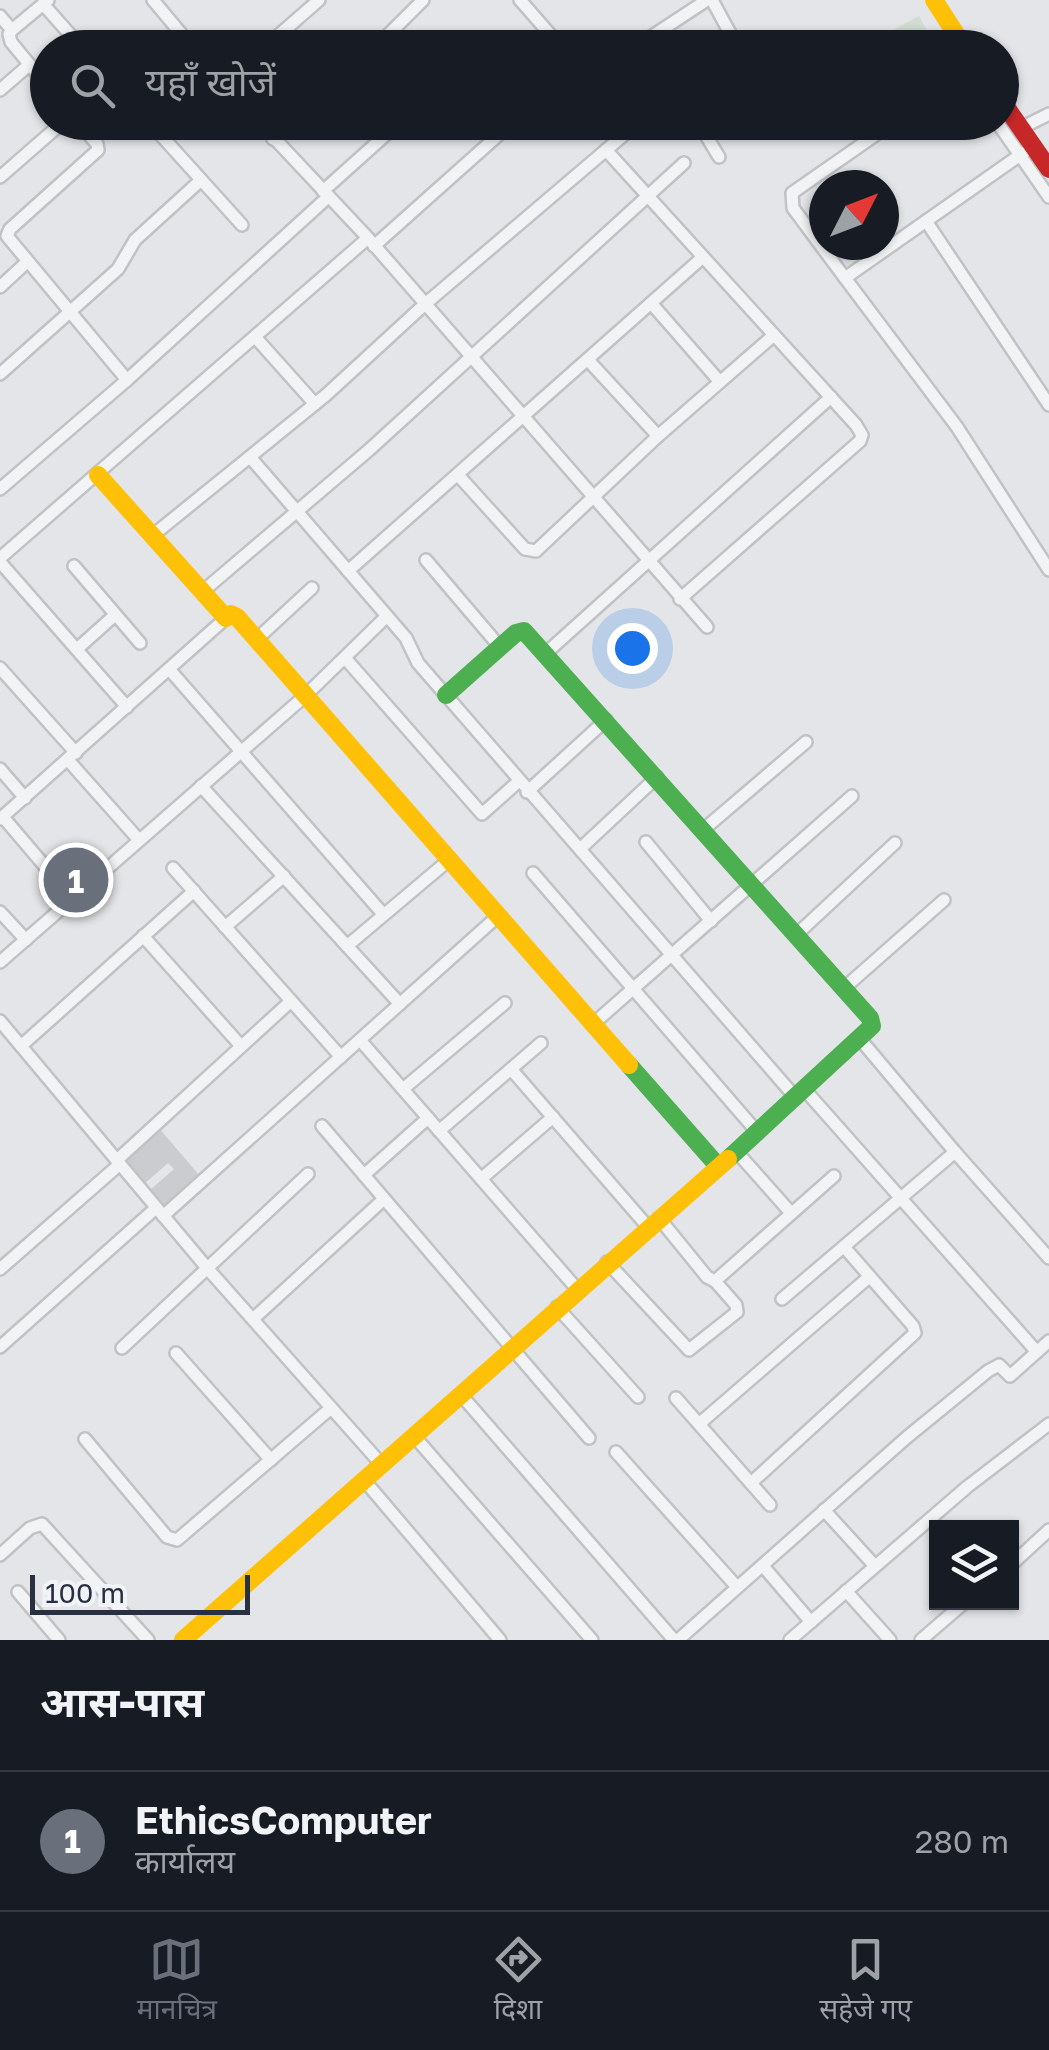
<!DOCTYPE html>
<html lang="hi">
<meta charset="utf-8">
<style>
:root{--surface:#171b24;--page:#242831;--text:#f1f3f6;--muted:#9ea1a6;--line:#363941;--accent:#6a6f7c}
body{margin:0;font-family:"Golos Text","Noto Sans Devanagari",sans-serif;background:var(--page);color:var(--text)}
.controls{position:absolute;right:30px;bottom:30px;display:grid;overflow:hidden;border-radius:0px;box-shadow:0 2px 8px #0004}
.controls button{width:90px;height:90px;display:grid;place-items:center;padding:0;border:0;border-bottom:2px solid var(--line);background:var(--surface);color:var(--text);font:50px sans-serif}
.compass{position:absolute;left:809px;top:170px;width:90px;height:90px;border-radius:50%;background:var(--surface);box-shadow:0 2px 8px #0004;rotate:48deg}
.scale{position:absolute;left:30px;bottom:25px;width:220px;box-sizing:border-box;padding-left:10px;border:5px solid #293042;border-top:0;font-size:28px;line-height:35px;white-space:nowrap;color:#293042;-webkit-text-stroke:8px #f1f3f7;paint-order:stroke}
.you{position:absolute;left:632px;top:648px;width:35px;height:35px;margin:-25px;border:8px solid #fff;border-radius:50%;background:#1a73e8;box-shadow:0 0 0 15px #1a73e833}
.badge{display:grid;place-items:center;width:65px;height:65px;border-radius:50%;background:var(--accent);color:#fff;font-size:32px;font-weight:700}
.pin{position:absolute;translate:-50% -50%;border:5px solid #fff;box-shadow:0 2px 10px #0006}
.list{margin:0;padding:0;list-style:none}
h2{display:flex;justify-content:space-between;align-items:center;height:130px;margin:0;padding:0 40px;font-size:42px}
h2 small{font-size:32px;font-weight:400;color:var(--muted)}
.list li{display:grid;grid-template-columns:65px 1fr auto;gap:30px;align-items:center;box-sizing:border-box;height:140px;padding:0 40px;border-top:2px solid var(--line)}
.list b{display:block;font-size:38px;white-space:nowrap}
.list p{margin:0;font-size:32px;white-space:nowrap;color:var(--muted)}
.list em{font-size:32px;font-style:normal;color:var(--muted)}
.icon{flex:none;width:55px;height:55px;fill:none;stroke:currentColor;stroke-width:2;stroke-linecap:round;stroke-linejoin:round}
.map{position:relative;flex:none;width:1049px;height:1640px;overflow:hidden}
.search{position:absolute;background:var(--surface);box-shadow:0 2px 8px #0004;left:30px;right:30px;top:30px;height:110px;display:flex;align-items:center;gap:25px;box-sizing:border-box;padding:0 35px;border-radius:55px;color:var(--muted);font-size:38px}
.sheet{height:270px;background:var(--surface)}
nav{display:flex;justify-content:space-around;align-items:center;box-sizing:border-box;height:140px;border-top:2px solid var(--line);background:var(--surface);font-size:28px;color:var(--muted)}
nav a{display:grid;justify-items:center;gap:5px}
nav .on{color:var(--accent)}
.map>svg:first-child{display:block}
</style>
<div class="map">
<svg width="1049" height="1640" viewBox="0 0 1049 1640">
<rect width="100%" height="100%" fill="#e3e5e8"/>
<polygon fill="#d2dcd3" points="919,16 936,47 861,47"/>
<polygon fill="#caccd0" points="158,1127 199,1175 164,1206 150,1190 174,1169 168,1163 143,1185 121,1159"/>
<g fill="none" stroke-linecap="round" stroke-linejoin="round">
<g stroke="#c0c2c6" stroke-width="16">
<g id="street">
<polyline points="153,0 193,48"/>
<polyline points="520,0 562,48"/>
<polyline points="712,0 738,48"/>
<polyline points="43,4 82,48"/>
<polyline points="0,16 12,30 48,0"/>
<polyline points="12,30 9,34 11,42 48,87"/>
<polyline points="264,48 319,0"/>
<polyline points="375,48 423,0"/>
<polyline points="634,48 707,0"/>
<polyline points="0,90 29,65"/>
<polyline points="78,122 97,144 98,150 10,229 7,236 127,380 328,197"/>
<polyline points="149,122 242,225"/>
<polyline points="259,122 368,238 707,627"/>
<polyline points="698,122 719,157"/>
<polyline points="997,122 1049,197"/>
<polyline points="1021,128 1049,114"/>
<polyline points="273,139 292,122"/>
<polyline points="1033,146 845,278 957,427 1049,570"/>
<polyline points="606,150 856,425 862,435 860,441 680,599"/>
<polyline points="0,177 63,122"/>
<polyline points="323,191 400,122"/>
<polyline points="926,221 1049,405"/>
<polyline points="374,246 504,130 508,122"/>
<polyline points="845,278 793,208 792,193 894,122"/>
<polyline points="0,287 27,262"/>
<polyline points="651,303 720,382"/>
<polyline points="256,338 315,404"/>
<polyline points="588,360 658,436"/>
<polyline points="0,374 118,269 135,240 201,180"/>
<polyline points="250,457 406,638 418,663 796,1098"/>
<polyline points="458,475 525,549 536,551 658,436 774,335"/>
<polyline points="0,489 127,380"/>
<polyline points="152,536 326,395 424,305 639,122"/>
<polyline points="0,558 368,238"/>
<polyline points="426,560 500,647"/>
<polyline points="0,562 127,707"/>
<polyline points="74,566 140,643"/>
<polyline points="348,571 703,257"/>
<polyline points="202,592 369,450 684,163"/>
<polyline points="257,639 312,588"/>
<polyline points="77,649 115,615"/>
<polyline points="546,653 831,397"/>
<polyline points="345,658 482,814 519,781"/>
<polyline points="0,668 76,753"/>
<polyline points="169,669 383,914"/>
<polyline points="68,760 139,840"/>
<polyline points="0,769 25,798"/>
<polyline points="201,786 400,1004"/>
<polyline points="527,792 606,720"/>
<polyline points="3,817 72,898"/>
<polyline points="0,819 226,618"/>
<polyline points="703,830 806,742"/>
<polyline points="646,842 711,921"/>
<polyline points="580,849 657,777"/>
<polyline points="173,868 341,1057"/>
<polyline points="533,873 758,1133"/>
<polyline points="0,912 26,940"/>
<polyline points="225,927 284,876"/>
<polyline points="796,935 895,843"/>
<polyline points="143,936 241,1046"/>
<polyline points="347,946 449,860"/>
<polyline points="0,962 305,696 387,616"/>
<polyline points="843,989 944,900"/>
<polyline points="0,1021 208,1269 382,1465"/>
<polyline points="593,1024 852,796"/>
<polyline points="860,1039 955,1152"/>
<polyline points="360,1040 577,1289"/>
<polyline points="21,1046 194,891"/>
<polyline points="511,1069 648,1227"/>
<polyline points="403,1089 505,1003"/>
<polyline points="805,1090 1037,1352"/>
<polyline points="322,1126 589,1438"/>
<polyline points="439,1131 541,1043"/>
<polyline points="736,1151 791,1213"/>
<polyline points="117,1160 291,1001"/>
<polyline points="364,1175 428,1118"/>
<polyline points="481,1179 553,1117"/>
<polyline points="163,1216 498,916"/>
<polyline points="659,1218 707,1277 715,1281 834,1176"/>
<polyline points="607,1262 689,1350 737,1312 736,1305 715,1281"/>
<polyline points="0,1269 120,1164"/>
<polyline points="782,1299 955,1152 1049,1258"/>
<polyline points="557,1307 638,1397"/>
<polyline points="253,1319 384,1199"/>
<polyline points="0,1347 156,1208"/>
<polyline points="122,1348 308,1174"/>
<polyline points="176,1353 271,1460"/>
<polyline points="462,1396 674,1640"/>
<polyline points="676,1398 770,1505"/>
<polyline points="699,1424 869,1277"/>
<polyline points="414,1436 592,1640"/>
<polyline points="85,1439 167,1537 177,1540 331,1408"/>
<polyline points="616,1452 737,1587"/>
<polyline points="364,1480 500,1640"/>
<polyline points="751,1483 915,1333 913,1326 845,1248"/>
<polyline points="824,1510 875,1566"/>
<polyline points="0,1555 30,1528 42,1524 148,1640"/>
<polyline points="1012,1564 1049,1530"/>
<polyline points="763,1566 811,1622"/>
<polyline points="846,1591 890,1640"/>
<polyline points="18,1592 59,1640"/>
<polyline points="678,1640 906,1438 988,1371 999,1365 1010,1376 1049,1341"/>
<polyline points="790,1640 967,1487 1049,1424"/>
<polyline points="921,1640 965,1602"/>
</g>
</g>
<use href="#street" stroke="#f2f3f5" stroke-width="11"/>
<g stroke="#4caf50" stroke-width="18">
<polyline points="446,695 516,633 524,631 870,1018 872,1026 728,1159"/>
<polyline points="629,1065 718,1166"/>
</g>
<g stroke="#ffc107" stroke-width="18">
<polyline points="934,0 965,48"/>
<polyline points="98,475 226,618 231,614 237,617 629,1065"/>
<polyline points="183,1640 728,1159"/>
</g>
<polyline stroke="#c62828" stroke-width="18" points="1002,101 1049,169"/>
</g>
</svg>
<div class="controls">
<button><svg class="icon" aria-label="layers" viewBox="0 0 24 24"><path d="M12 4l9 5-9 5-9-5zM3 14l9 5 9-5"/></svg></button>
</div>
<svg class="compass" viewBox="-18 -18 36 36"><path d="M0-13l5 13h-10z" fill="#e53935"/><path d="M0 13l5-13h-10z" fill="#9ea1a6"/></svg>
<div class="scale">100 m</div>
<div class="you"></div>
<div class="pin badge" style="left:76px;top:880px">1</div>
<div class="search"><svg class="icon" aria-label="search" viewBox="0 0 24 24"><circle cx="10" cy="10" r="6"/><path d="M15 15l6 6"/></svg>यहाँ खोजें</div>
</div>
<section class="sheet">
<h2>आस-पास<small></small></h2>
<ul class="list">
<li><span class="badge">1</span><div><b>EthicsComputer</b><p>कार्यालय</p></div><em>280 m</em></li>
</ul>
</section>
<nav>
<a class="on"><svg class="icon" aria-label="map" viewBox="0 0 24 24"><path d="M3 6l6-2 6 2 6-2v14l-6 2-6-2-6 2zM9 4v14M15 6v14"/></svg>मानचित्र</a>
<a><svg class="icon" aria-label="directions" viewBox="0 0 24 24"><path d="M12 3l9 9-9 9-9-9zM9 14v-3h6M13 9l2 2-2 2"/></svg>दिशा</a>
<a><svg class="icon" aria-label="saved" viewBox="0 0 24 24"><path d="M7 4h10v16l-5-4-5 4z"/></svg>सहेजे गए</a>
</nav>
